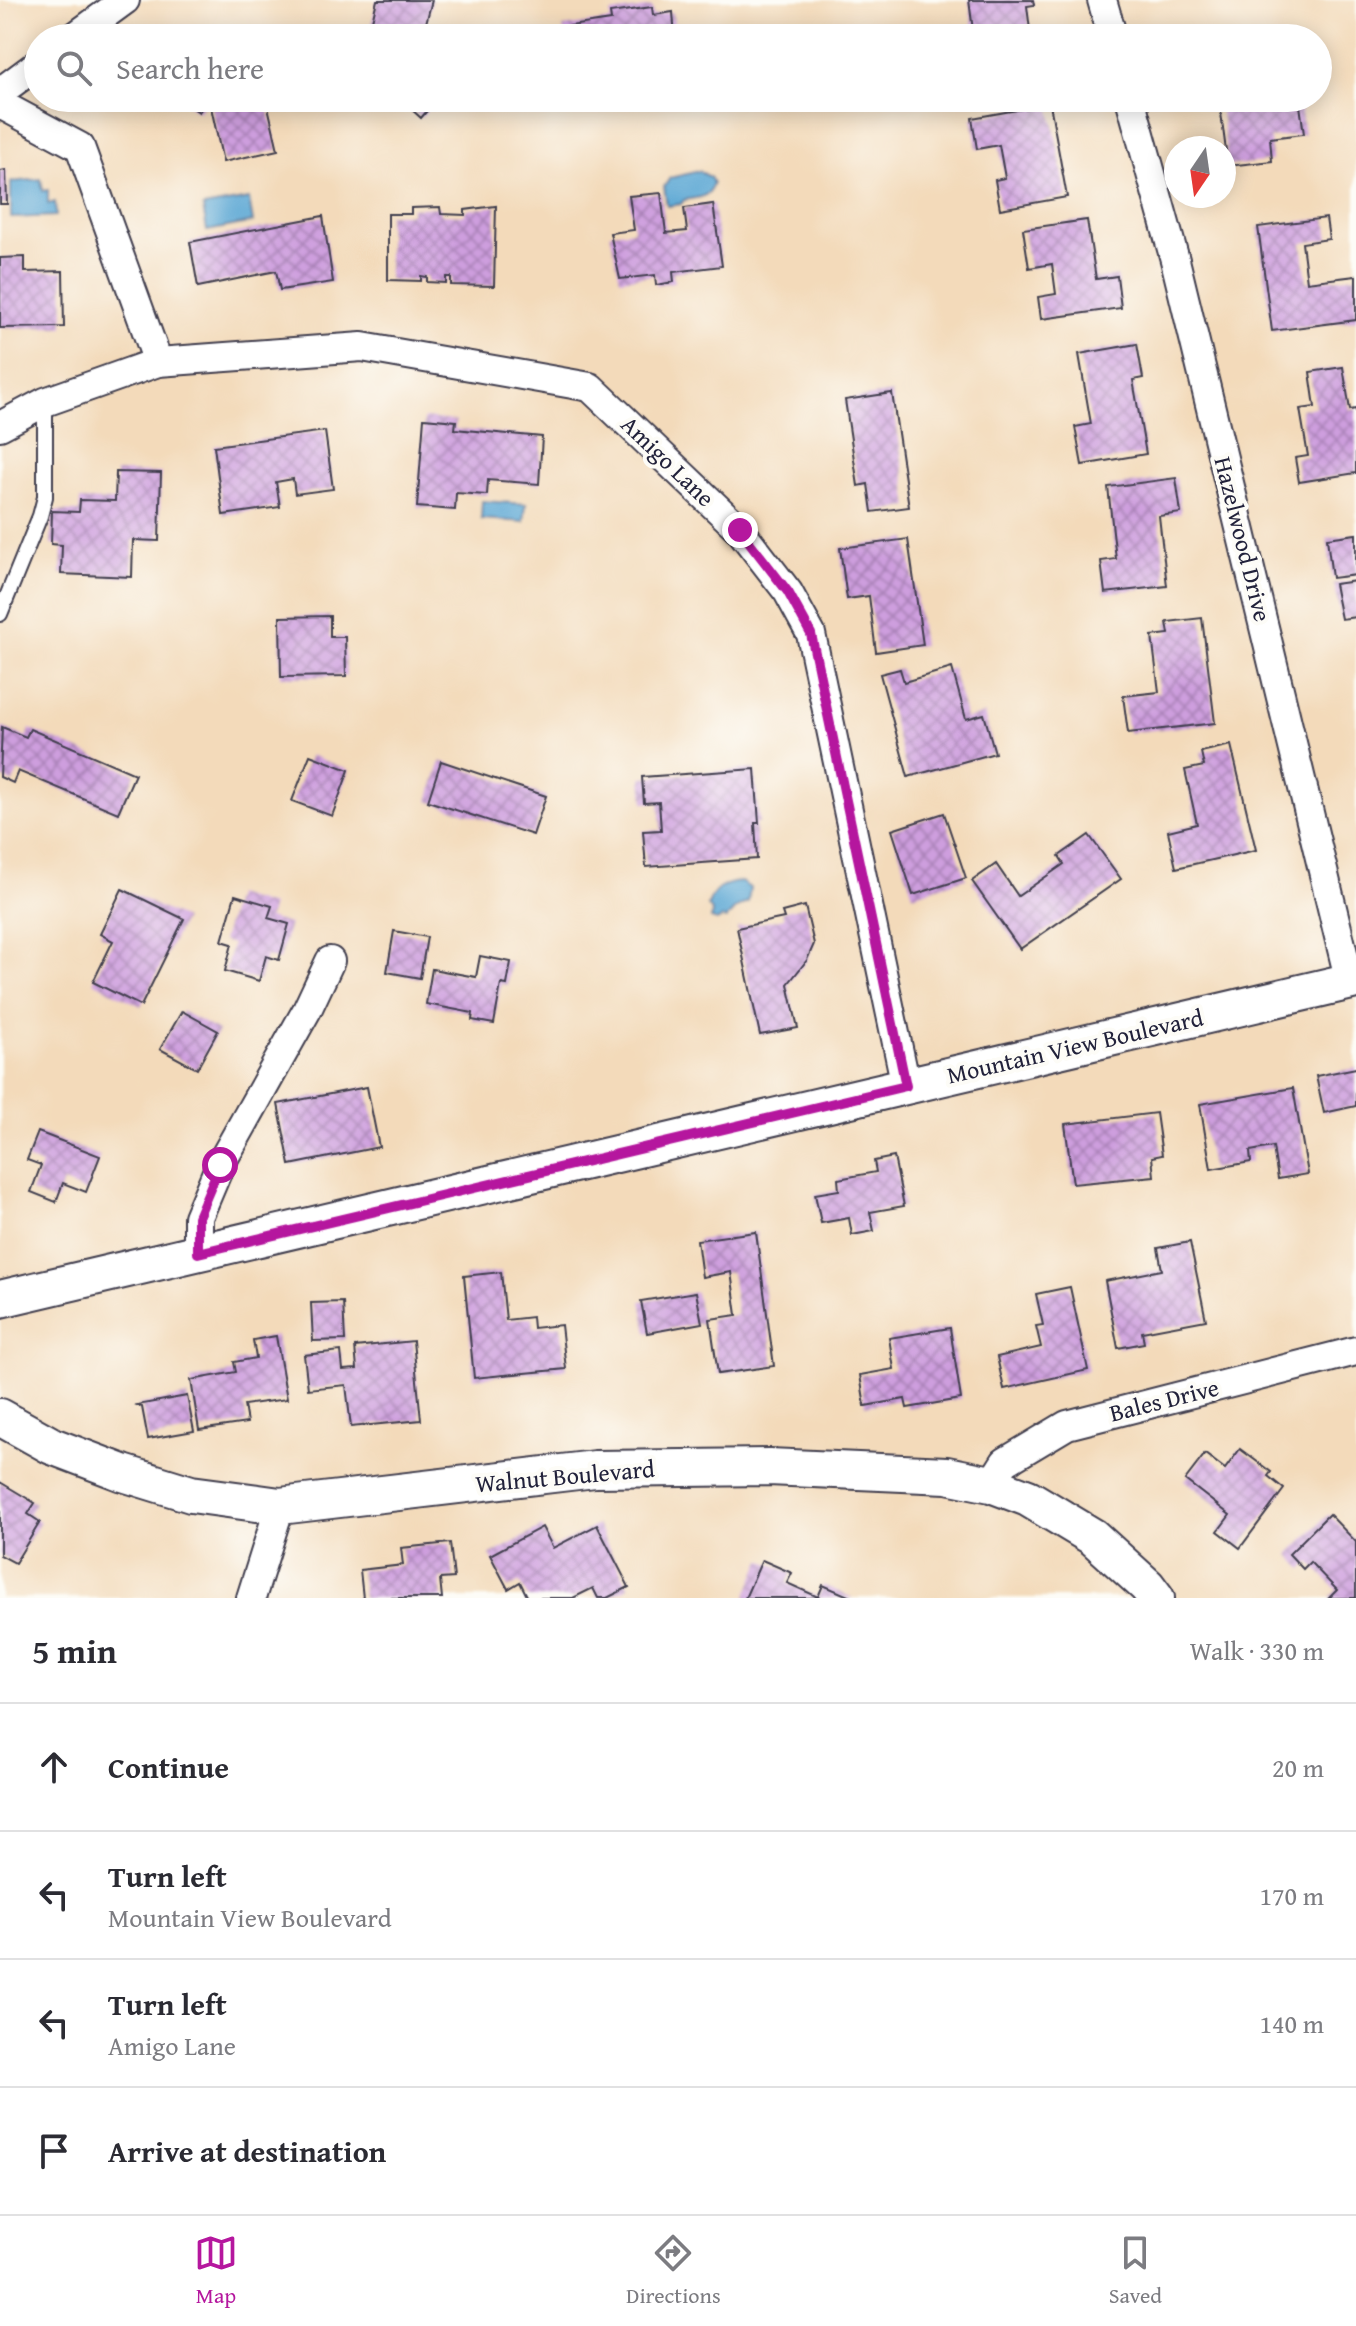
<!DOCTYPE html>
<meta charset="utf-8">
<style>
:root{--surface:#fff;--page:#f7f7f7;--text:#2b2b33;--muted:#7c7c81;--line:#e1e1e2;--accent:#b5179e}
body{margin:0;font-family:"Gentium Book Plus",serif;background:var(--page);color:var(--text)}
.compass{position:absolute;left:1164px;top:136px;width:72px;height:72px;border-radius:50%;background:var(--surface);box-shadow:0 4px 20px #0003;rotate:193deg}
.stop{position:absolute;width:24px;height:24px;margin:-18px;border:6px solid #b5179e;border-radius:50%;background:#fff}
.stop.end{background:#b5179e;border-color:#fff;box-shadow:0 2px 8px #0008}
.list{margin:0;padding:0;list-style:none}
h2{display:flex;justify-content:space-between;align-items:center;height:104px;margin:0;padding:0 32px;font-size:34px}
h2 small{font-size:26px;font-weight:400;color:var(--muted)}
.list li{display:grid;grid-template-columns:52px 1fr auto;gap:24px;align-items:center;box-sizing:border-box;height:128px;padding:0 32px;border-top:2px solid var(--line)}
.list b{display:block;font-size:30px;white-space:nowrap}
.list p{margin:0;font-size:26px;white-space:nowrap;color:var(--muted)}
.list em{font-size:26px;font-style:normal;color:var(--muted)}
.icon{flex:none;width:44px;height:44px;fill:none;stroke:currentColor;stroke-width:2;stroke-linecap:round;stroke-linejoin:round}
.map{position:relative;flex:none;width:1356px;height:1598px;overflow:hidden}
.search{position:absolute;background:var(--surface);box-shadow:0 4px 20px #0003;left:24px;right:24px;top:24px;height:88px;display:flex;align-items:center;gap:20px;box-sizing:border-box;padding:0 28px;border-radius:44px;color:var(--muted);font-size:30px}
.sheet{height:616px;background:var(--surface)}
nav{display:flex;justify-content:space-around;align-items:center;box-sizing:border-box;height:112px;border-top:2px solid var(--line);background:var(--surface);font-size:22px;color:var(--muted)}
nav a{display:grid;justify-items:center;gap:4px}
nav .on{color:var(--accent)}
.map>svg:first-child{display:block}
</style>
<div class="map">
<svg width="1356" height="1598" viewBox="0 0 1356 1598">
<defs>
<pattern id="building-cross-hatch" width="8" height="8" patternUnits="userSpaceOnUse" patternTransform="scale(2)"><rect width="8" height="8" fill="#ce9ede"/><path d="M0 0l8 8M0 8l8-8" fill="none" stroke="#a780b5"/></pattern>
</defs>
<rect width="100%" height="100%" fill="#fdfcf7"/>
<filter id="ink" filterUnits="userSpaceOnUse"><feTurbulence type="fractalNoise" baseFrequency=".0125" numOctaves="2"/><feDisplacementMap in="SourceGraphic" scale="16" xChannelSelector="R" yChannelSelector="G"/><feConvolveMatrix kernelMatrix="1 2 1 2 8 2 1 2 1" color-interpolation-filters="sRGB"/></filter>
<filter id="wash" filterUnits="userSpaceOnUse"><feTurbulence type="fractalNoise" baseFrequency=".006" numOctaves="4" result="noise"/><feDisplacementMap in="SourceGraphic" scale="32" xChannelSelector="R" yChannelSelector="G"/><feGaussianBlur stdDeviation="1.8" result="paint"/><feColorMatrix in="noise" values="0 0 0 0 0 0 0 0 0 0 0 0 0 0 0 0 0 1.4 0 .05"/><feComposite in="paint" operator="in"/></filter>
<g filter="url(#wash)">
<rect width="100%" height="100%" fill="#f3daba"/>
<g fill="#5ca7d4" stroke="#3f6488" stroke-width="2">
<polygon points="699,171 710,177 713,183 709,193 701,197 684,200 681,204 667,206 664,187 670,178"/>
<polygon points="41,179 43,191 48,190 48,204 55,202 56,216 11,218 11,182"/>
<polygon points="249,199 253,222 207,231 203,207"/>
<polygon points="482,501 526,504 524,522 481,519"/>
<path d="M 741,882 L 750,888 L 748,902 L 735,909 L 726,919 L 722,918 L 717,921 L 711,919 L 712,911 L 708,906 C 712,890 725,883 741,882 Z"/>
</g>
<g id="blocks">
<g fill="url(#building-cross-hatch)">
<polygon points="377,0 432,0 424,31 411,27 408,38 368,38"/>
<polygon points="969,0 1033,0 1034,5 1027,6 1031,38 974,38"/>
<polygon points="652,7 653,15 673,12 675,38 565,38 563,27 611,20 610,13"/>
<polygon points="178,98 208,98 199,112"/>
<polygon points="209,98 266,98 278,150 223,162"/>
<polygon points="399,98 438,98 421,118"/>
<polygon points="1219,98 1258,98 1259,103 1299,98 1304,134 1270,138 1272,161 1228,166"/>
<polygon points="1050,104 1067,197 1000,209 995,180 1005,178 999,145 977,149 972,118"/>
<polygon points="6,170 7,204 0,204 0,171"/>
<polygon points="661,193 666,233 687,231 684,208 713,204 722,266 673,272 674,282 656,285 655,275 620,279 610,233 634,230 629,196"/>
<polygon points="496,206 494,286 451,285 451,277 446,277 446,283 427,282 427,277 421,276 421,281 388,280 388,214 411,214 411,208 440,207 441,214 465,215 465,210"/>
<polygon points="323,216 333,282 280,290 276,271 198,287 190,242"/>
<polygon points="1326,218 1329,239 1302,243 1307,282 1356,276 1356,320 1272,331 1258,227"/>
<polygon points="1087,220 1096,279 1117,276 1121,308 1041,319 1038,297 1056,294 1052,264 1029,268 1023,229"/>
<polygon points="25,257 25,272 63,271 64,327 0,328 0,258"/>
<polygon points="1137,344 1143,378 1133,380 1146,454 1082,465 1075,427 1091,424 1079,354"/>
<polygon points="1343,367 1350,410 1356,409 1356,473 1299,482 1295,458 1308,456 1300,409 1315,407 1310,372"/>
<polygon points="892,393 909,507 872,512 868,484 858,486 845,400"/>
<polygon points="424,418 456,421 455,429 542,437 539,484 488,480 487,495 456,493 455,510 417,507"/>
<polygon points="325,431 333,489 295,494 293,479 276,482 280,507 223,515 214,446"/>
<polygon points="116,472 161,473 159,541 133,540 132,577 61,574 62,545 51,544 52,511 79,512 80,500 115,501"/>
<polygon points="1176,478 1181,513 1159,516 1167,586 1105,593 1101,561 1116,559 1108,487"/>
<polygon points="1356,534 1356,575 1332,578 1327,538"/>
<polygon points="908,539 923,645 876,652 869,596 847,599 840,548"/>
<polygon points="1356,581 1356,617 1341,619 1334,584"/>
<polygon points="330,616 330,637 345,637 346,676 281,677 280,617"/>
<polygon points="1202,618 1215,723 1128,733 1123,696 1159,692 1152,636 1169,634 1167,622"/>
<polygon points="952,668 966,719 984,714 995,753 908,777 880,674 900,669 904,682"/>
<polygon points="2,727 26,737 30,729 135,774 118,813 18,771 13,783 0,777"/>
<polygon points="1231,745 1256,850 1176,868 1168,831 1197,824 1185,770 1204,766 1201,752"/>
<polygon points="310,755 349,770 332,816 292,801"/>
<polygon points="441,761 546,796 533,835 428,801"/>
<polygon points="755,769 759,823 755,823 757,859 646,867 643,831 661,830 659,802 644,803 642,777"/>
<polygon points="944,813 966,878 913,895 892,830"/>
<polygon points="1089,835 1121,879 1020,949 972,881 996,864 1018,896 1064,864 1059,856"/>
<polygon points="122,889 184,919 141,1006 93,982 113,941 100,934"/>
<polygon points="235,895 272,906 268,918 289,924 279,960 266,956 259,981 225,971 232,944 222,941"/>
<polygon points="805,906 814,944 807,960 788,984 798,1028 760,1035 737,928 784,918 782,912"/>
<polygon points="394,931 427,937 420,978 387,972"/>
<polygon points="480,956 511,962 507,985 501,984 494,1024 472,1020 473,1013 426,1004 432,969 476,977"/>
<polygon points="182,1011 218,1031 197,1069 160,1049"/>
<polygon points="1356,1068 1356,1106 1324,1113 1316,1076"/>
<polygon points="367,1087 379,1147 290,1165 278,1104"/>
<polygon points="1293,1088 1308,1174 1278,1179 1273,1147 1250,1151 1251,1162 1211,1169 1200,1104"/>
<polygon points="1156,1113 1162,1155 1152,1157 1154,1176 1073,1184 1065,1124"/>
<polygon points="38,1132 100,1156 86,1192 63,1183 56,1202 31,1192 41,1165 27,1160"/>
<polygon points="894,1157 904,1206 870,1212 874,1231 852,1235 849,1218 821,1223 815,1194 839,1190 838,1179 876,1172 874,1161"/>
<polygon points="756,1232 774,1366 718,1374 710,1319 737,1315 731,1272 702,1277 697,1240"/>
<polygon points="1190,1242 1206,1320 1142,1332 1144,1343 1118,1348 1105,1281 1162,1270 1158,1248"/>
<polygon points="501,1272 506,1320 532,1317 533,1328 561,1325 566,1369 474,1378 464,1276"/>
<polygon points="1070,1287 1088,1370 1004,1389 997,1357 1041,1347 1036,1326 1043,1325 1036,1294"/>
<polygon points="696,1292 702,1323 647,1333 641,1301"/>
<polygon points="343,1302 345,1340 313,1341 311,1303"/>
<polygon points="950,1328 961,1399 907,1408 905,1399 865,1406 860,1375 894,1369 889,1338"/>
<polygon points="276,1336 287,1399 244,1405 247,1423 199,1430 191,1380 236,1372 234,1362 256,1358 253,1340"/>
<polygon points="413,1341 421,1420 351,1427 346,1385 308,1389 304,1355 341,1351 343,1370 357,1369 355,1347"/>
<polygon points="187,1396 194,1431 148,1439 142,1407 137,1405"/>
<polygon points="1240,1449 1271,1472 1268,1476 1284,1489 1240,1548 1218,1531 1230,1515 1185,1480 1205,1454 1225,1469"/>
<polygon points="0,1482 35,1503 28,1514 40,1522 15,1563 0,1555"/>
<polygon points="1329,1514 1356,1542 1356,1598 1329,1598 1337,1590 1310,1562 1303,1569 1289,1554"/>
<polygon points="597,1525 629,1587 607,1598 598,1598 593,1588 573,1598 528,1598 520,1582 508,1589 490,1555 542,1527 553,1548"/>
<polygon points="450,1543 454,1578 440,1579 442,1598 363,1598 360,1570 403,1565 401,1548"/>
<polygon points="762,1560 792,1573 787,1583 818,1597 823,1585 853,1598 745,1598"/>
</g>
</g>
</g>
<g filter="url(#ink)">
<use href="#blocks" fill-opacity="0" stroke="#413e4e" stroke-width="2"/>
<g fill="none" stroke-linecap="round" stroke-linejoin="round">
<g stroke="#413e4e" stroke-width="18">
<polyline id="service" points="0,614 40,516 45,497 45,402"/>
</g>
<g stroke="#413e4e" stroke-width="32">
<g id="minor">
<polyline points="1102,0 1113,38"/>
<polyline points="73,38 125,0"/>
<polyline points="0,92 38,64"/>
<polyline points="1130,98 1175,260 1350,982"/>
<polyline points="0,104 80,147 158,362"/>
<polyline points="0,426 45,402 158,362 362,347 590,387 740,530 788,592 811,634 906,1086"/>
<polyline points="198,1253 198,1217 220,1165 307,1010 330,961"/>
<polyline points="991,1484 1005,1462 1067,1425 1356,1351"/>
<polyline points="251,1598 280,1506"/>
</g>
</g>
<g stroke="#413e4e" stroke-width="40">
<g id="tertiary">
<polyline points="0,1299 1356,980"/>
<polyline points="0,1417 52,1446 123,1473 191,1494 280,1506 595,1469 769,1467 947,1475 991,1484 1028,1498 1093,1537 1147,1586 1156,1598"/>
</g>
</g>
<use href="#service" stroke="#fff" stroke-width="14"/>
<use href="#minor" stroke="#fff" stroke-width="28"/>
<use href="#tertiary" stroke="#fff" stroke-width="36"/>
</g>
</g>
<g fill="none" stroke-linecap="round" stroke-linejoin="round" filter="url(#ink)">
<polyline stroke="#b5179e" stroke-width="10" points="220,1165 198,1217 198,1253 906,1086 811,634 788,592 740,530"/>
</g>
<g text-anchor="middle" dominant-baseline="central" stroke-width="8" stroke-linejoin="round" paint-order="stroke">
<g font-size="24" fill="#22223b" stroke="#fdfcf7">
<text transform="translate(668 461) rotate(44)">Amigo Lane</text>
<text transform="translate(1243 539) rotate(76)">Hazelwood Drive</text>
<text transform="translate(1075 1046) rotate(-13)">Mountain View Boulevard</text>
<text transform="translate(1164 1400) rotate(-14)">Bales Drive</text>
<text transform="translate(565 1476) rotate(-5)">Walnut Boulevard</text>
</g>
</g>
</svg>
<svg class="compass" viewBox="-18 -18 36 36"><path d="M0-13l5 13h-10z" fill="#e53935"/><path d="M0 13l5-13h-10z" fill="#7c7c81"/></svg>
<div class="stop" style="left:220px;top:1165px"></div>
<div class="stop end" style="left:740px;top:530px"></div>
<div class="search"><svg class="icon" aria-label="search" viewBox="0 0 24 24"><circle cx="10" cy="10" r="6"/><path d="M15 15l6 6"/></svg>Search here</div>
</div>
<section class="sheet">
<h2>5 min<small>Walk · 330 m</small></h2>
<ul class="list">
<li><svg class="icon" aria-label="ahead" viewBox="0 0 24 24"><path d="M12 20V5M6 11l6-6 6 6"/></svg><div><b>Continue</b></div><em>20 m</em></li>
<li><svg class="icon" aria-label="left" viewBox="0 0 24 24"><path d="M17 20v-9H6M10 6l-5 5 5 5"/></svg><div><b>Turn left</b><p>Mountain View Boulevard</p></div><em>170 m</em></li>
<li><svg class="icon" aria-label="left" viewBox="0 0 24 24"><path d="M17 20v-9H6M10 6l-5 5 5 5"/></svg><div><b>Turn left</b><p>Amigo Lane</p></div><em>140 m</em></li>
<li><svg class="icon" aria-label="arrive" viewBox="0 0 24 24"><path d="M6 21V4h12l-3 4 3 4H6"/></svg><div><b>Arrive at destination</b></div></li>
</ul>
</section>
<nav>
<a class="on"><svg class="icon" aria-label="map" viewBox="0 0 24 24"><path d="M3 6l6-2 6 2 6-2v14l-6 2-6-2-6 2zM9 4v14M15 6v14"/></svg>Map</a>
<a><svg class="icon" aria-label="directions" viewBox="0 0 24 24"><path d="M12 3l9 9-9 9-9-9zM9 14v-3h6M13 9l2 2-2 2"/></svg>Directions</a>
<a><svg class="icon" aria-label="saved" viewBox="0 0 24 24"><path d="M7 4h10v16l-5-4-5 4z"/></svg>Saved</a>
</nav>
